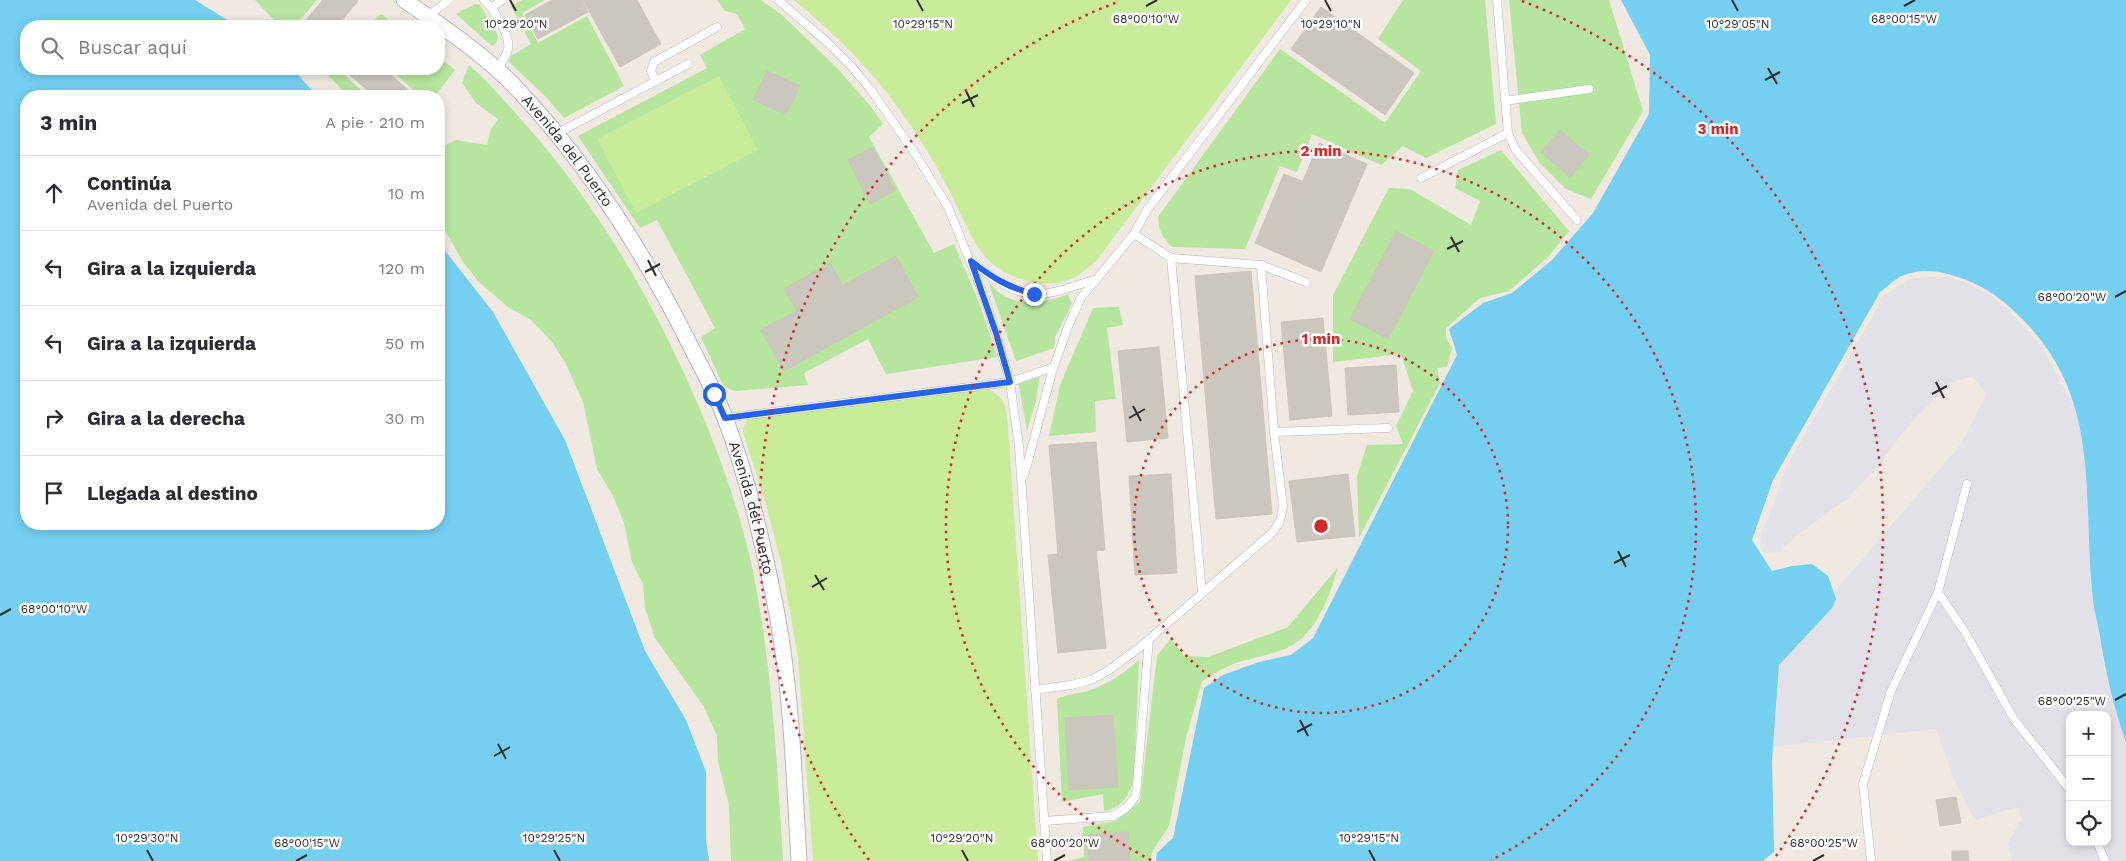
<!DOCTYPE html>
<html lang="es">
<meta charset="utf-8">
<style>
:root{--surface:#fff;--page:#f7f7f7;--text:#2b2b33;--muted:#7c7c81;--line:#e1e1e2}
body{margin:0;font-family:"Work Sans",sans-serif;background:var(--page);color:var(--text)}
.controls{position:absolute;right:15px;bottom:15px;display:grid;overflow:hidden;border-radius:10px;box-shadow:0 2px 8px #0003}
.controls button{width:45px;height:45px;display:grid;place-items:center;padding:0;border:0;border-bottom:1px solid var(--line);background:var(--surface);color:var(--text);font:25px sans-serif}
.stop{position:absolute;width:15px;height:15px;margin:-11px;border:4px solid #2563eb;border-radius:50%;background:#fff}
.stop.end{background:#2563eb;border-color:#fff;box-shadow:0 1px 5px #0008}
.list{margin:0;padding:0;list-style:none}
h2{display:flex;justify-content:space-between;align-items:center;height:65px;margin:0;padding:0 20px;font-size:21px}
h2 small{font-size:16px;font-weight:400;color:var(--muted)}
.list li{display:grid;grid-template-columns:32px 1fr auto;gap:15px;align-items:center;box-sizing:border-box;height:75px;padding:0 20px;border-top:1px solid var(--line)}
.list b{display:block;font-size:19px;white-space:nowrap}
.list p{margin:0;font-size:16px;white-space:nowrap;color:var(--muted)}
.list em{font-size:16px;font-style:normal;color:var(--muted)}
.icon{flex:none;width:28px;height:28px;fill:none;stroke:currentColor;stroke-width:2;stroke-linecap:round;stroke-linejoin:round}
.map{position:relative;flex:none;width:2126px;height:861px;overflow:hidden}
.search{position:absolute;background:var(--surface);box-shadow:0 2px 8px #0003;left:20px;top:20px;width:425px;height:55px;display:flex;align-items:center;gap:12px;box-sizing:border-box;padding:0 18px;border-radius:20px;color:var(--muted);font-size:19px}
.panel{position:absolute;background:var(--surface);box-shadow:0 2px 8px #0003;left:20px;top:90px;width:425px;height:440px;border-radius:20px}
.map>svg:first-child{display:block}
</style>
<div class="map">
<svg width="2126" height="861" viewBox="0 0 2126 861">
<rect width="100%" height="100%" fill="#efe9e1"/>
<path fill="#e3e1e8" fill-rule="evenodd" d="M 1929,277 L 1948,277 L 1966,282 L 1991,296 L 2010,311 L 2043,348 L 2078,415 L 2084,449 L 2088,502 L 2092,591 L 2104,667 L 2126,742 L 2126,861 L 2012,861 L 2008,842 L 2022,820 L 2018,807 L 1975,820 L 1955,782 L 1936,729 L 1773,747 L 1781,654 L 1962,443 L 1986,394 L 1973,376 L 1948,384 L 1907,427 L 1876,469 L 1846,500 L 1797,535 L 1779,552 L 1764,553 L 1760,546 L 1761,532 L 1774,503 L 1786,467 L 1874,314 L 1882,297 L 1896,287 L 1911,279 ZM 2070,715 L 2107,715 L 2107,842 L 2070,842 Z"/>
<g fill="#b6e59e">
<polygon points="255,0 317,0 300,20 307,26 280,26"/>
<polygon points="522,0 545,0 522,13 538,43 587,16 624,86 564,118 546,97 506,59 531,44 511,6"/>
<polygon points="717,0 761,0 781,14 838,69 872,108 883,124 869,137 934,253 954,244 980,305 997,357 886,374 868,339 804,373 808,385 735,391 727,388 722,383 701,337 715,328 657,220 640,228 578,136 707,68 700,55 745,29 737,14 725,11"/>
<path d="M 1403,0 L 1485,0 L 1496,124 L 1426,158 L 1403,146 L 1381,165 L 1312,134 L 1297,172 L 1280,166 L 1245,249 L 1173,247 C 1162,239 1159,231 1158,217 L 1280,49 L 1385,123 L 1421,71 L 1378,39 Z"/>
<polygon points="1509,0 1609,0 1643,111 1591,199 1566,189 1539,162 1522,133"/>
<polygon points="475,4 480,5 498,36 497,42 492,46 456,14"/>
<polygon points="381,14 398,26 377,26 372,22"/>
<polygon points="439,57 455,70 435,96 421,96 389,69 439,69"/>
<path d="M 469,65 C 487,81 502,98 518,116 C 587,192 640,278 683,371 C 712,434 737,499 752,567 C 772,663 777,763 783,861 L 731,861 L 729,805 L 718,761 L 717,736 L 704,707 L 655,638 L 645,608 L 643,584 L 632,562 L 624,523 L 613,496 L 597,469 L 583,402 L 566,364 L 552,342 L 531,320 L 508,307 L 479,282 L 463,262 L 439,219 L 439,149 L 455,140 L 487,145 L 491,129 L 498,119 L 476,103 L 462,83 Z"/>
<polygon points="322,69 338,69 368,96 348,96"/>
<polygon points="1501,150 1569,231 1548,257 1509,291 1480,298 1446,328 1446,338 1452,348 1447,367 1437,368 1440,383 1359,538 1357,476 1367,445 1403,444 1396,426 1413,391 1401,354 1333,362 1333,295 1389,188 1410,189 1471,225 1480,201 1455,188 1458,170"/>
<path d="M 988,281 C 993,287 999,294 1006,297 C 1025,306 1049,302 1068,294 L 1072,304 L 1055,337 L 1054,348 L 1016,361 Z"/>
<polygon points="1119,307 1123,325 1107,328 1116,399 1095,401 1096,432 1049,436 1060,385 1093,308"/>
<polygon points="1040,373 1036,401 1027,431 1018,381"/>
<path d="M 1338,567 C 1331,591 1322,618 1304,636 C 1287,654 1259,655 1236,663 C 1224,667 1213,675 1202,681 L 1186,738 L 1169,826 L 1153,850 L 1150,861 L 1069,861 L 1084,857 L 1083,827 L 1115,821 L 1140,802 L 1157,656 L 1171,638 L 1184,656 L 1208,657 L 1288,627 Z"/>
<path d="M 1139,660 L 1134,778 C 1130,794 1121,809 1104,811 L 1103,794 L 1062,802 L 1057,699 C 1067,694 1078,694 1088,691 C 1108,684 1123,674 1139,660 Z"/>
</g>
<g fill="#c9ec9a">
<path d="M 794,0 L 1291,0 L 1097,260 C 1087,268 1075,280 1062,282 C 1035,288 1000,276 983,254 C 969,236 960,211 949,190 C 937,167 923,143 908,122 C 877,75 838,36 794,0 Z"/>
<polygon points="719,76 758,150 636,213 597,139"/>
<path d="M 984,387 C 1005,397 1006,404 1008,426 L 1038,861 L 813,861 L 798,657 L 781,562 L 766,504 L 744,436 L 743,428 L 747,420 L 757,416 Z"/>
</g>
<g fill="#75cff0">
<polygon points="0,0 195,0 237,26 26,26 26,69 293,69 317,96 26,96 26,524 439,524 439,243 493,312 565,440 645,651 686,720 706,772 706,839 709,861 0,861"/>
<path d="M 1621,0 L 2126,0 L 2126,742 C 2113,706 2105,669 2099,631 C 2096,618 2093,604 2092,590 C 2083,494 2100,402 2028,325 C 2011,307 1993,291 1971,282 C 1948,272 1921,265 1898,278 C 1891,282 1886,288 1880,292 L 1773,480 L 1752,540 L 1772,571 L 1792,566 L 1812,564 L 1828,576 L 1836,599 L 1832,608 L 1779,665 L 1772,760 L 1774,852 L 1763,861 L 1156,861 L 1157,853 L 1173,838 L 1204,688 L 1223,675 L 1259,662 L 1291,655 L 1313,638 L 1457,355 L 1449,329 L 1483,303 L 1512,293 L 1552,260 L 1593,213 L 1649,114 L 1650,55 Z"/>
</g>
<g fill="#cbc7bf" stroke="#cbc5ba">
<polygon points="323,0 357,0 358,1 337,26 313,26 306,20"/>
<polygon points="552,0 582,0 588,12 538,39 525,15"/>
<polygon points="583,0 637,0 661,44 620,67"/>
<polygon points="1321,7 1414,73 1385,115 1291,49"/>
<polygon points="343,69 384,69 415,96 374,96"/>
<polygon points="767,71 800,86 786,115 753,100"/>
<polygon points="1560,130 1589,155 1570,177 1541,152"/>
<polygon points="1319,143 1367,164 1321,272 1273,251"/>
<polygon points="873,147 895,191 870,204 848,160"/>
<polygon points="1284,174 1302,181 1273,251 1255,243"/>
<polygon points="1396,231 1434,251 1388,339 1350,319"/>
<polygon points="896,256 918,297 784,371 761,330"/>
<polygon points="830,263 842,284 797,311 784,289"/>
<polygon points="1251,271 1272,514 1216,519 1195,276"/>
<polygon points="1323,318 1332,416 1290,420 1281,322"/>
<polygon points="1159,347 1168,438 1127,442 1118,351"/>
<polygon points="1396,365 1399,412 1348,415 1345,368"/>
<polygon points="1096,442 1105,550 1058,554 1049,445"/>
<polygon points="1171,474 1177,573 1135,575 1129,476"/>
<polygon points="1348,474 1355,536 1297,542 1289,481"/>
<polygon points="1096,550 1106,648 1058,653 1048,555"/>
<polygon points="1113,715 1118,787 1069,790 1065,718"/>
<polygon points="1956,797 1961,823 1940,826 1936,800"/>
<polygon points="1128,832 1130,861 1089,861 1087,835"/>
<polygon points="1952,851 1968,851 1969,861 1952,861"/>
</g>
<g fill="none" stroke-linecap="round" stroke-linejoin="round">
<g stroke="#b4b7c1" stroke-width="9">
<g id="service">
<path d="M 484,0 C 494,9 511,36 508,49 C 506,58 501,64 496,70"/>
<polyline points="778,0 827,42 851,66 871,90 916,155 948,207 983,293 996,333 1010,382 1019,446 1047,861"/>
<polyline points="1497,0 1508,133 1515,149 1577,220"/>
<polyline points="492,7 503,0"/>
<polyline points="428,16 449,0"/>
<polyline points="656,82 651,71 654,62 717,27"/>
<polyline points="1505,101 1589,89"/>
<polyline points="556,134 688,64"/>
<polyline points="1421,178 1508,133"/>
<polyline points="1134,234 1171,258 1202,592"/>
<polyline points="1171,258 1261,265 1306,282"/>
<path d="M 973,263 C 990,276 1011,293 1034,294 C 1054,295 1075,285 1094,280"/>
<polyline points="725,418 1010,382 1054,367"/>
<polyline points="1274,432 1388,428"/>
<polyline points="1024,476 1052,372 1069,324 1081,298 1134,234 1147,210 1306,0"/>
<polyline points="1938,592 1965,632 2014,719 2070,790"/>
<polyline points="1035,690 1071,685 1091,680 1109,670 1139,648 1273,532 1280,521 1283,506 1274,432 1261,265"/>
<polyline points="1044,821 1113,816 1126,808 1136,796 1149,639"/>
<polyline points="2097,842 2105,861"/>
<polyline points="1871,861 1863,784 1891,691 1938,592 1967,484"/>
</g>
</g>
<g stroke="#b4b7c1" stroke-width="17">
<g id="minor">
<path id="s1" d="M 404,0 C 442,26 489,58 520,92 C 591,168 650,263 695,355 C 706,376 717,397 725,418 C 749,481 764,548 777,614 C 792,695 794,779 799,861"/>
</g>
</g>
<use href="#service" stroke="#fff" stroke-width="8"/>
<use href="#minor" stroke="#fff" stroke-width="15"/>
</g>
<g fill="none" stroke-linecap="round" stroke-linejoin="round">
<path stroke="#2563eb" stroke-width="6" d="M 714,394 L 725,418 L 1010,382 L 996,333 L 971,261 C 991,277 1009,288 1034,294"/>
</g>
<path fill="none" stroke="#2e2e2e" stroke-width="2" d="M 510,0 L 516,11M 917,0 L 923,11M 1325,0 L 1331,11M 1732,0 L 1738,11M 1146,6 L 1157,0M 1904,6 L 1915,0M 1768,68 L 1777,84M 1765,80 L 1780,72M 966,91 L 974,107M 962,103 L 978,95M 1451,237 L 1459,252M 1447,249 L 1463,241M 648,260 L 656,276M 645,272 L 660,264M 2115,297 L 2126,291M 1936,382 L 1944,398M 1932,394 L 1947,386M 1133,406 L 1141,421M 1129,418 L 1145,409M 1618,551 L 1626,567M 1614,563 L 1630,555M 815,575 L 824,590M 812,587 L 827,578M 0,615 L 11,609M 2115,700 L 2126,694M 1300,720 L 1308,736M 1297,732 L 1312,724M 498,744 L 506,759M 494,756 L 510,747M 147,850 L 153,861M 554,850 L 560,861M 962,850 L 968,861M 1369,850 L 1375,861M 296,861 L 307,855M 1054,861 L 1065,855M 1813,861 L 1824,855"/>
<g fill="none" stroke="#d62828" stroke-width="2.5" stroke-dasharray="2.5 5">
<circle cx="1321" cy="526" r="187"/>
<path d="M1151 860A375 375 0 1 1 1491 860"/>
<path d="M869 860A562 562 0 0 1 1120 1M1522 1A562 562 0 0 1 1773 860"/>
</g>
<g text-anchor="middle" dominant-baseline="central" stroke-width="5" stroke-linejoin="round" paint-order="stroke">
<g font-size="15" fill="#2e2e2e" stroke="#fff">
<text stroke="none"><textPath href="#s1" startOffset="224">Avenida del Puerto</textPath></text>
<text stroke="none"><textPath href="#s1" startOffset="629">Avenida del Puerto</textPath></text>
</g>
</g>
<g font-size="12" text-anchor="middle" fill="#2e2e2e" stroke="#fff" stroke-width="5" stroke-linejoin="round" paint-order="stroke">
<text x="1146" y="23">68°00'10"W</text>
<text x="1904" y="23">68°00'15"W</text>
<text x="516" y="28">10°29'20"N</text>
<text x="923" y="28">10°29'15"N</text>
<text x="1331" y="28">10°29'10"N</text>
<text x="1738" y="28">10°29'05"N</text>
<text x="2072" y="301">68°00'20"W</text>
<text x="54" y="613">68°00'10"W</text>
<text x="2072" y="705">68°00'25"W</text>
<text x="147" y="842">10°29'30"N</text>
<text x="554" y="842">10°29'25"N</text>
<text x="962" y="842">10°29'20"N</text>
<text x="1369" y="842">10°29'15"N</text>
<text x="307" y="847">68°00'15"W</text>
<text x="1065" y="847">68°00'20"W</text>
<text x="1824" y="847">68°00'25"W</text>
</g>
<circle cx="1321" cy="526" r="8" fill="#d62828" stroke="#fff" stroke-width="2.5"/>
<g font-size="15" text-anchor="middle" font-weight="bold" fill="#d62828" stroke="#fff" stroke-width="5" stroke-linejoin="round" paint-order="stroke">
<text x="1718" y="134">3 min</text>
<text x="1321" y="156">2 min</text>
<text x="1321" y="344">1 min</text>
</g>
</svg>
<div class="controls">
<button>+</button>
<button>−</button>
<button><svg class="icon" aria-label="locate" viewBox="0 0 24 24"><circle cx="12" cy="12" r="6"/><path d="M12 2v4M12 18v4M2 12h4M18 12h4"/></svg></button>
</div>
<div class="stop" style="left:714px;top:394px"></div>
<div class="stop end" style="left:1034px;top:294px"></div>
<div class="search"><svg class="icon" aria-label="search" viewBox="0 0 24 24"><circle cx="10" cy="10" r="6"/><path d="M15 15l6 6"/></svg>Buscar aquí</div>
<section class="panel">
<h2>3 min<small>A pie · 210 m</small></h2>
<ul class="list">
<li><svg class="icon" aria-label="ahead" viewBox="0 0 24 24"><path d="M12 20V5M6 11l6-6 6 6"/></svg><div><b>Continúa</b><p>Avenida del Puerto</p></div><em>10 m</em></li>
<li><svg class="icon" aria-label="left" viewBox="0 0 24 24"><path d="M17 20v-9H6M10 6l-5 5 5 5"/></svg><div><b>Gira a la izquierda</b></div><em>120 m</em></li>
<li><svg class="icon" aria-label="left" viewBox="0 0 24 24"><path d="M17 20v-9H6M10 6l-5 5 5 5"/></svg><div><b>Gira a la izquierda</b></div><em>50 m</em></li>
<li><svg class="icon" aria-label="right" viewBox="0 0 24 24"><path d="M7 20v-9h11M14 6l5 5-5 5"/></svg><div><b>Gira a la derecha</b></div><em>30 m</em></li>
<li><svg class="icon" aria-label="arrive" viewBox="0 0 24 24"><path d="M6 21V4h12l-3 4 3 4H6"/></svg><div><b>Llegada al destino</b></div></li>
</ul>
</section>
</div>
